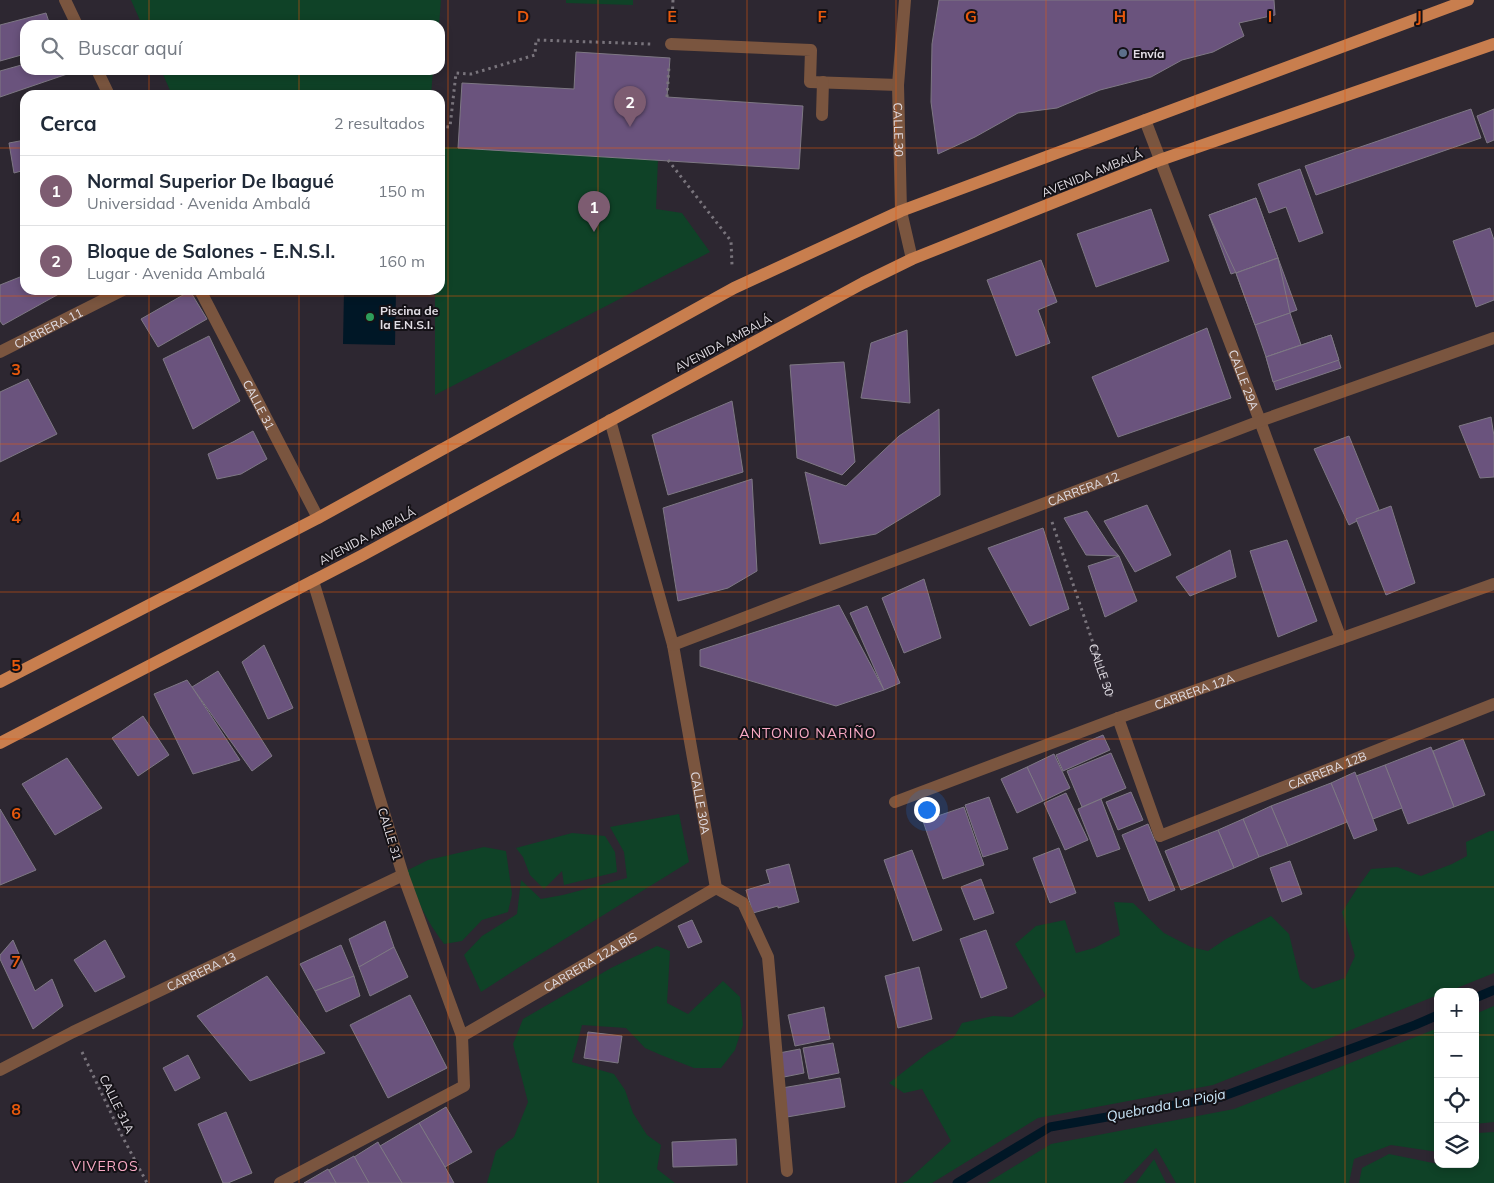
<!DOCTYPE html>
<html lang="es">
<meta charset="utf-8">
<style>
:root{--surface:#fff;--page:#f6f6f7;--text:#1f2937;--muted:#747a83;--line:#e0e1e3;--accent:#7d5c71}
body{margin:0;font-family:Mulish,sans-serif;background:var(--page);color:var(--text)}
.controls{position:absolute;right:15px;bottom:15px;display:grid;overflow:hidden;border-radius:10px;box-shadow:0 2px 8px #0003}
.controls button{width:45px;height:45px;display:grid;place-items:center;padding:0;border:0;border-bottom:1px solid var(--line);background:var(--surface);color:var(--text);font:25px sans-serif}
.you{position:absolute;left:926px;top:809px;width:18px;height:18px;margin:-12px;border:4px solid #fff;border-radius:50%;background:#1a73e8;box-shadow:0 0 0 8px #1a73e833}
.badge{display:grid;place-items:center;width:32px;height:32px;border-radius:50%;background:var(--accent);color:#fff;font-size:16px;font-weight:700}
.pin{position:absolute;translate:-50% -41px;filter:drop-shadow(0 1px 2px #0008)}
.pin::after{content:'';position:absolute;top:26px;width:18px;height:15px;background:inherit;clip-path:polygon(0 0,100% 0,50% 100%)}
.list{margin:0;padding:0;list-style:none}
h2{display:flex;justify-content:space-between;align-items:center;height:65px;margin:0;padding:0 20px;font-size:21px}
h2 small{font-size:16px;font-weight:400;color:var(--muted)}
.list li{display:grid;grid-template-columns:32px 1fr auto;gap:15px;align-items:center;box-sizing:border-box;height:70px;padding:0 20px;border-top:1px solid var(--line)}
.list b{display:block;font-size:19px;white-space:nowrap}
.list p{margin:0;font-size:16px;white-space:nowrap;color:var(--muted)}
.list em{font-size:16px;font-style:normal;color:var(--muted)}
.icon{flex:none;width:28px;height:28px;fill:none;stroke:currentColor;stroke-width:2;stroke-linecap:round;stroke-linejoin:round}
.map{position:relative;flex:none;width:1494px;height:1183px;overflow:hidden}
.search{position:absolute;background:var(--surface);box-shadow:0 2px 8px #0003;left:20px;top:20px;width:425px;height:55px;display:flex;align-items:center;gap:12px;box-sizing:border-box;padding:0 18px;border-radius:15px;color:var(--muted);font-size:19px}
.panel{position:absolute;background:var(--surface);box-shadow:0 2px 8px #0003;left:20px;top:90px;width:425px;height:205px;border-radius:15px}
.map>svg:first-child{display:block}
</style>
<div class="map">
<svg width="1494" height="1183" viewBox="0 0 1494 1183">
<rect width="100%" height="100%" fill="#2d2731"/>
<g fill="#0f4227">
<polygon points="131,0 441,0 439,25 142,25"/>
<polygon points="566,0 633,0 633,5 566,3"/>
<polygon points="161,70 433,70 431,95 172,95"/>
<polygon points="443,147 658,159 656,209 682,213 710,252 435,395 435,290 440,290 440,170"/>
<polygon points="679,814 689,862 518,968 481,992 464,955 482,936 517,914 521,880 541,899 563,895 627,878 624,852 610,827"/>
<polygon points="1490,831 1494,831 1494,973 1447,992 1438,992 1438,995 1213,1085 1038,1118 932,1183 902,1183 907,1181 951,1141 922,1089 904,1093 889,1083 929,1052 954,1037 962,1023 993,1016 1012,1017 1046,996 1015,944 1036,926 1065,920 1076,953 1094,948 1120,935 1114,902 1133,903 1164,933 1191,947 1208,951 1226,939 1271,916 1289,934 1300,979 1313,989 1345,978 1355,956 1342,912 1358,887 1371,869 1397,867 1421,876 1452,864 1467,856 1466,842"/>
<polygon points="572,833 605,836 615,852 617,872 564,885 562,871 544,889 530,875 523,857 516,848"/>
<path d="M 484,847 L 506,851 L 512,894 L 508,912 L 482,920 L 462,941 L 444,944 C 426,920 416,899 406,871 L 428,860 Z"/>
<polygon points="657,946 670,951 667,1003 688,1014 723,981 740,997 743,1025 735,1050 721,1068 694,1068 661,1055 645,1048 626,1028 582,1025 572,1062 614,1074 625,1090 633,1113 647,1135 661,1145 657,1169 675,1183 487,1183 496,1151 514,1137 528,1102 513,1044 523,1019 611,968"/>
<polygon points="1494,1006 1494,1122 1475,1124 1475,1014"/>
<polygon points="1438,1028 1438,1152 1391,1145 1354,1159 1349,1183 1176,1183 1156,1148 1123,1183 987,1183 1051,1144 1234,1109"/>
<polygon points="1494,1132 1494,1183 1359,1183 1362,1168 1389,1154 1438,1164 1475,1164 1475,1142 1478,1133"/>
<polygon points="1154,1159 1166,1183 1136,1183"/>
</g>
<polygon fill="#001726" points="344,290 396,290 395,345 343,344"/>
<g fill="none" stroke-linecap="round" stroke-linejoin="round">
<g stroke="#001726" stroke-width="9">
<polyline points="1475,998 1494,990"/>
<polyline points="957,1183 1050,1127 1221,1097 1415,1025 1438,1015"/>
</g>
</g>
<g fill="#6a537d" stroke="#7e7884">
<polygon points="939,0 1274,0 1275,15 1239,23 1244,36 1213,52 1182,60 1151,77 1100,90 1057,108 1018,113 975,137 938,154 931,102 932,44"/>
<polygon points="46,13 50,25 25,25 25,54 0,61 0,25"/>
<polygon points="576,52 670,58 667,97 803,106 799,169 458,148 462,83 574,89"/>
<polygon points="25,64 25,70 79,70 0,97 0,71"/>
<polygon points="1471,109 1481,138 1316,195 1305,166"/>
<polygon points="1494,109 1494,140 1487,143 1477,116"/>
<polygon points="25,140 25,170 14,173 9,143"/>
<polygon points="1300,169 1323,233 1299,242 1286,207 1269,213 1258,184"/>
<polygon points="1256,198 1278,258 1231,274 1209,215"/>
<polygon points="1256,198 1278,258 1236,273 1209,215"/>
<polygon points="1151,209 1169,261 1096,287 1077,234"/>
<polygon points="1490,228 1494,240 1494,300 1476,307 1453,241"/>
<polygon points="1278,258 1297,310 1255,325 1236,273"/>
<polygon points="1278,258 1290,313 1255,325 1236,273"/>
<polygon points="1041,260 1057,302 1038,310 1050,343 1016,356 987,280"/>
<polygon points="25,275 25,290 66,290 3,325 0,321 0,285"/>
<polygon points="190,291 207,319 158,347 141,319"/>
<polygon points="1290,313 1301,345 1266,357 1255,325"/>
<polygon points="1207,328 1231,398 1118,437 1092,377"/>
<polygon points="907,330 910,403 861,398 871,343"/>
<polygon points="1331,335 1341,368 1276,390 1266,357"/>
<polygon points="1331,335 1339,360 1273,382 1266,357"/>
<polygon points="209,336 240,401 193,429 163,359"/>
<polygon points="844,362 855,462 842,475 797,458 790,365"/>
<polygon points="28,379 57,434 0,462 0,392"/>
<polygon points="732,401 743,472 668,495 652,435"/>
<polygon points="939,409 940,495 876,534 820,544 805,472 846,486 899,436"/>
<polygon points="1491,417 1494,436 1494,477 1480,478 1459,426"/>
<polygon points="253,431 267,459 241,474 217,479 208,454 233,442"/>
<polygon points="1349,436 1379,510 1349,525 1314,449"/>
<polygon points="752,479 757,571 728,588 678,601 663,508"/>
<polygon points="1147,505 1171,555 1135,572 1104,521"/>
<polygon points="1391,506 1415,583 1386,595 1356,519"/>
<polygon points="1087,511 1110,546 1119,556 1086,555 1064,518"/>
<polygon points="1043,528 1069,609 1030,626 988,548"/>
<polygon points="1287,540 1317,621 1278,637 1250,551"/>
<polygon points="1230,550 1236,577 1190,596 1176,577"/>
<polygon points="1119,556 1137,601 1105,617 1088,566"/>
<polygon points="924,579 941,638 904,653 882,598"/>
<polygon points="839,605 884,690 836,706 700,666 700,650"/>
<polygon points="867,606 900,683 884,690 850,613"/>
<polygon points="264,645 293,708 268,719 242,662"/>
<polygon points="218,671 272,756 252,771 192,687"/>
<polygon points="187,680 192,687 240,760 193,774 154,694"/>
<polygon points="143,716 169,755 138,776 112,738"/>
<polygon points="1103,735 1110,750 1063,771 1056,755"/>
<polygon points="1463,739 1485,795 1454,807 1433,751"/>
<polygon points="1431,747 1454,807 1408,824 1385,765"/>
<polygon points="1111,753 1126,788 1082,807 1067,771"/>
<polygon points="1054,754 1070,788 1043,801 1027,767"/>
<polygon points="67,758 102,808 55,835 22,784"/>
<polygon points="1385,765 1402,808 1373,819 1356,776"/>
<polygon points="1027,767 1043,801 1017,813 1001,779"/>
<polygon points="1355,772 1377,830 1354,839 1331,783"/>
<polygon points="1331,783 1347,822 1288,846 1271,806"/>
<polygon points="1131,792 1143,820 1118,830 1106,802"/>
<polygon points="1066,793 1088,840 1065,850 1044,803"/>
<polygon points="989,797 1008,849 983,857 965,805"/>
<polygon points="1101,799 1120,849 1097,857 1078,809"/>
<polygon points="1271,806 1288,846 1259,857 1243,819"/>
<polygon points="964,807 984,865 943,879 923,821"/>
<polygon points="0,809 36,870 0,885"/>
<polygon points="1243,819 1259,857 1234,868 1218,830"/>
<polygon points="1148,824 1175,890 1149,901 1122,835"/>
<polygon points="1218,830 1234,868 1181,890 1165,851"/>
<polygon points="1059,848 1076,893 1050,903 1033,858"/>
<polygon points="912,850 942,930 913,941 884,860"/>
<polygon points="1290,861 1302,894 1282,902 1270,868"/>
<polygon points="789,864 799,902 778,908 778,906 753,913 746,890 770,883 766,870"/>
<polygon points="981,879 994,913 974,920 961,887"/>
<polygon points="692,920 702,942 688,948 678,926"/>
<polygon points="385,921 394,947 359,967 349,939"/>
<polygon points="986,930 1007,988 981,998 960,939"/>
<polygon points="13,940 35,991 52,979 63,1006 33,1029 0,959 0,955"/>
<polygon points="105,940 125,977 95,992 74,960"/>
<polygon points="341,945 354,976 315,991 300,964"/>
<polygon points="394,947 408,977 370,996 359,967"/>
<polygon points="919,967 932,1019 898,1028 885,976"/>
<polygon points="267,976 325,1053 250,1081 197,1016"/>
<polygon points="354,976 360,996 326,1012 315,991"/>
<polygon points="410,995 447,1068 388,1098 350,1025"/>
<polygon points="824,1007 830,1039 795,1046 788,1015"/>
<polygon points="588,1032 622,1036 618,1063 584,1058"/>
<polygon points="833,1043 839,1073 809,1079 803,1048"/>
<polygon points="800,1049 804,1073 784,1077 779,1053"/>
<polygon points="188,1055 200,1078 175,1091 163,1068"/>
<polygon points="840,1078 845,1107 787,1117 782,1088"/>
<polygon points="446,1107 472,1152 445,1167 419,1123"/>
<polygon points="226,1112 252,1173 228,1183 223,1183 198,1124"/>
<polygon points="419,1123 445,1167 454,1183 402,1183 380,1146"/>
<polygon points="736,1139 737,1165 673,1167 672,1142"/>
<polygon points="378,1142 380,1146 402,1183 369,1183 354,1157"/>
<polygon points="354,1156 369,1183 336,1183 329,1170"/>
<polygon points="328,1169 336,1183 304,1183"/>
</g>
<g fill="none" stroke-linecap="round" stroke-linejoin="round">
<g stroke="#79747c" stroke-width="3" stroke-dasharray="2.5 4" stroke-linecap="butt">
<polyline points="672,22 673,0"/>
<polyline points="667,97 669,66"/>
<polyline points="440,126 450,127 456,73 471,74 535,55 536,40 651,44"/>
<polyline points="668,160 731,241 732,265"/>
<path id="s1" d="M 1052,522 L 1112,699"/>
<polyline points="82,1052 120,1132 147,1183"/>
</g>
<g stroke="#7a553f" stroke-width="12">
<polyline points="671,44 811,50 810,82 898,85"/>
<polyline points="822,115 823,82"/>
</g>
<g stroke="#7a553f" stroke-width="12">
<polyline points="65,0 77,25"/>
<path id="s2" d="M 905,0 L 898,85 L 901,211 L 912,259"/>
<polyline points="97,70 109,95"/>
<path id="s3" d="M 1145,120 L 1260,421 L 1341,639"/>
<path id="s4" d="M 200,290 L 318,518"/>
<path id="s5" d="M 0,352 L 123,290"/>
<path id="s6" d="M 610,420 L 673,645 L 716,888 L 743,903 L 768,957 L 787,1171"/>
<path id="s7" d="M 673,645 L 1260,421 L 1494,338"/>
<path id="s8" d="M 1118,718 L 1160,836 L 1494,704"/>
<path id="s9" d="M 895,802 L 1118,718 L 1494,584"/>
<path id="s10" d="M 462,1036 L 716,888"/>
<path id="s11" d="M 0,1070 L 73,1032 L 403,875"/>
<polyline points="280,1183 464,1086 462,1036 403,875 313,581"/>
</g>
<g stroke="#c87e4e" stroke-width="12">
<polyline points="0,682 318,518 734,288 901,211 1468,0"/>
<polyline points="0,743 361,556 863,283 912,259 1160,160 1494,44"/>
</g>
</g>
<path fill="none" stroke="#e8590c" stroke-width="1" stroke-opacity="0.55" d="M 149,0 L 149,25M 299,0 L 299,25M 448,0 L 448,1183M 598,0 L 598,1183M 747,0 L 747,1183M 896,0 L 896,1183M 1046,0 L 1046,1183M 1195,0 L 1195,1183M 1345,0 L 1345,1183M 149,70 L 149,95M 299,70 L 299,95M 0,148 L 25,148M 440,148 L 1494,148M 149,290 L 149,1183M 299,290 L 299,1183M 0,296 L 1494,296M 0,444 L 1494,444M 0,592 L 1494,592M 0,739 L 1494,739M 0,887 L 1494,887M 0,1035 L 1438,1035M 1475,1035 L 1494,1035"/>
<circle fill="#5c6f8a" stroke="#141116" stroke-width="2" cx="1123" cy="53" r="5"/>
<circle fill="#2e9e5b" stroke="#141116" stroke-width="2" cx="370" cy="317" r="5"/>
<g text-anchor="middle" dominant-baseline="central" stroke-width="4" stroke-linejoin="round" paint-order="stroke">
<g font-size="12" font-weight="bold" fill="#e2dee5" stroke="#141116" text-anchor="start">
<text x="1133" y="53">Envía</text>
<text x="380" y="310">Piscina de<tspan x="380" dy="14">la E.N.S.I.</tspan></text>
</g>
<g font-size="12" fill="#e2dee5" stroke="#141116">
<text stroke="none"><textPath href="#s2" startOffset="130">CALLE 30</textPath></text>
<text transform="translate(1092 173) rotate(-22)">AVENIDA AMBALÁ</text>
<text stroke="none"><textPath href="#s5" startOffset="54">CARRERA 11</textPath></text>
<text transform="translate(723 343) rotate(-28)">AVENIDA AMBALÁ</text>
<text stroke="none"><textPath href="#s3" startOffset="278">CALLE 29A</textPath></text>
<text stroke="none"><textPath href="#s4" startOffset="129">CALLE 31</textPath></text>
<text stroke="none"><textPath href="#s7" startOffset="439">CARRERA 12</textPath></text>
<text transform="translate(367 536) rotate(-28)">AVENIDA AMBALÁ</text>
<text stroke="none"><textPath href="#s1" startOffset="156">CALLE 30</textPath></text>
<text stroke="none"><textPath href="#s9" startOffset="319">CARRERA 12A</textPath></text>
<text stroke="none"><textPath href="#s8" startOffset="305">CARRERA 12B</textPath></text>
<text stroke="none"><textPath href="#s6" startOffset="394">CALLE 30A</textPath></text>
<text transform="translate(390 834) rotate(73)">CALLE 31</text>
<text stroke="none"><textPath href="#s10" startOffset="148">CARRERA 12A BIS</textPath></text>
<text stroke="none"><textPath href="#s11" startOffset="224">CARRERA 13</textPath></text>
<text transform="translate(117 1104) rotate(64)">CALLE 31A</text>
</g>
<g font-size="14" letter-spacing="1" fill="#f9a9c4" stroke="#141116">
<text x="808" y="733">ANTONIO NARIÑO</text>
<text x="105" y="1166">VIVEROS</text>
</g>
<g font-size="14" font-style="italic" fill="#cbe9fc" stroke="#141116">
<text transform="translate(1166 1105) rotate(-11)">Quebrada La Pioja</text>
</g>
</g>
<g font-size="16" text-anchor="middle" font-weight="bold" fill="#e8590c" stroke="#141116" stroke-width="4" stroke-linejoin="round" paint-order="stroke">
<text x="523" y="22">D</text>
<text x="672" y="22">E</text>
<text x="822" y="22">F</text>
<text x="971" y="22">G</text>
<text x="1120" y="22">H</text>
<text x="1270" y="22">I</text>
<text x="1419" y="22">J</text>
<text x="16" y="375">3</text>
<text x="16" y="523">4</text>
<text x="16" y="671">5</text>
<text x="16" y="819">6</text>
<text x="16" y="967">7</text>
<text x="16" y="1115">8</text>
</g>
</svg>
<div class="controls">
<button>+</button>
<button>−</button>
<button><svg class="icon" aria-label="locate" viewBox="0 0 24 24"><circle cx="12" cy="12" r="6"/><path d="M12 2v4M12 18v4M2 12h4M18 12h4"/></svg></button>
<button><svg class="icon" aria-label="layers" viewBox="0 0 24 24"><path d="M12 4l9 5-9 5-9-5zM3 14l9 5 9-5"/></svg></button>
</div>
<div class="you"></div>
<div class="pin badge" style="left:594px;top:232px">1</div>
<div class="pin badge" style="left:630px;top:127px">2</div>
<div class="search"><svg class="icon" aria-label="search" viewBox="0 0 24 24"><circle cx="10" cy="10" r="6"/><path d="M15 15l6 6"/></svg>Buscar aquí</div>
<section class="panel">
<h2>Cerca<small>2 resultados</small></h2>
<ul class="list">
<li><span class="badge">1</span><div><b>Normal Superior De Ibagué</b><p>Universidad · Avenida Ambalá</p></div><em>150 m</em></li>
<li><span class="badge">2</span><div><b>Bloque de Salones - E.N.S.I.</b><p>Lugar · Avenida Ambalá</p></div><em>160 m</em></li>
</ul>
</section>
</div>
